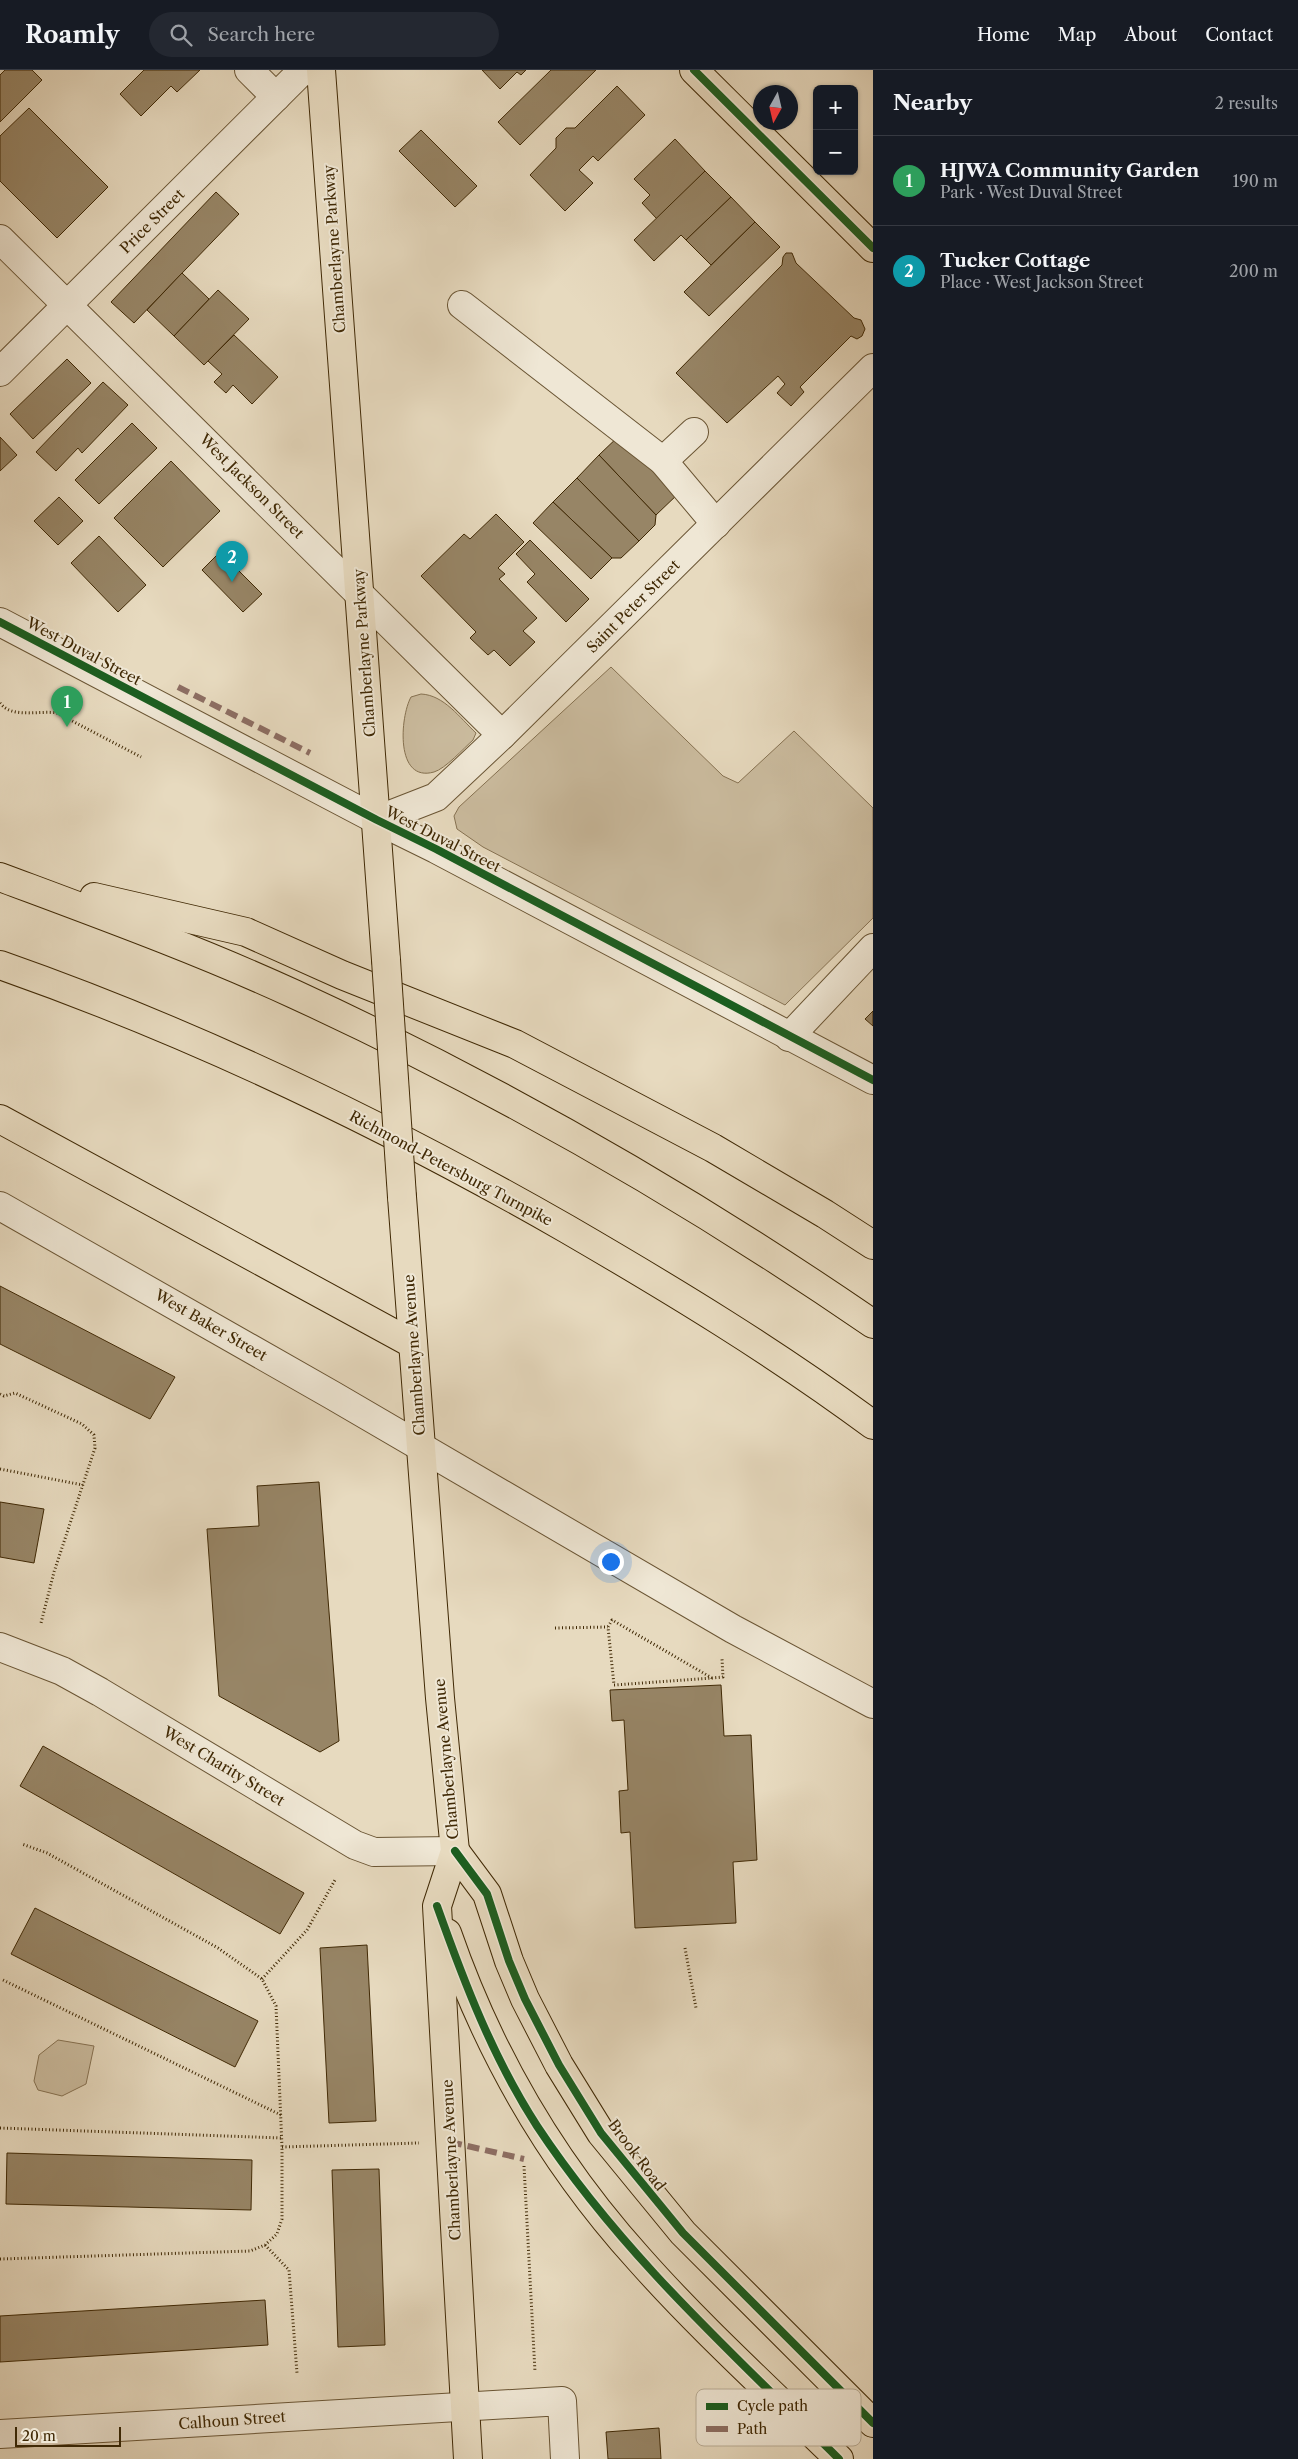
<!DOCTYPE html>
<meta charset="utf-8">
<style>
:root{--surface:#171b24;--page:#242831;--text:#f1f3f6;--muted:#9ea1a6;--line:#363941;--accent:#8c9099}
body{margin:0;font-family:"Libre Caslon Text",serif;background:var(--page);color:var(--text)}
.controls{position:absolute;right:15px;top:15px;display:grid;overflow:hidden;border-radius:8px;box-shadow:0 1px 4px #0004}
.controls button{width:45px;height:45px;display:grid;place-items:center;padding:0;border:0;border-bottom:1px solid var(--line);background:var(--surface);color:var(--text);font:25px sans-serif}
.compass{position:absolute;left:753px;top:15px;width:45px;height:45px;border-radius:50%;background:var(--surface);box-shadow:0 1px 4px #0004;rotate:188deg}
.scale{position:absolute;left:15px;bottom:12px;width:106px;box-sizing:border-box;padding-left:5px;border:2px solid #402905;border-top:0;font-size:14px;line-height:18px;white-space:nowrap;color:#402905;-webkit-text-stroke:4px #efe7d5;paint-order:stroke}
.you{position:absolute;left:610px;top:1491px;width:18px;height:18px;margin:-12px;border:4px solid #fff;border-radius:50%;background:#1a73e8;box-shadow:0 0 0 8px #1a73e833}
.badge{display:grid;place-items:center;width:32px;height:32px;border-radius:50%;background:var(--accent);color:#fff;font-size:16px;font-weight:700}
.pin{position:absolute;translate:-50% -41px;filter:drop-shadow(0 1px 2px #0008)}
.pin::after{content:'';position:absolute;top:26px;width:18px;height:15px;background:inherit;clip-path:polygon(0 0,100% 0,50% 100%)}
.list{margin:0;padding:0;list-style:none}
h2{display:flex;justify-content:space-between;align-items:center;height:65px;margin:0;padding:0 20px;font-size:21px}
h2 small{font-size:16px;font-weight:400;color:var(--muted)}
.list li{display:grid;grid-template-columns:32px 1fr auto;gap:15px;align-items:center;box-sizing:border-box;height:90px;padding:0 20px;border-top:1px solid var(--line)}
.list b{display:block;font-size:19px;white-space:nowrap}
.list p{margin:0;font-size:16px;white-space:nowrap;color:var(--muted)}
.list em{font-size:16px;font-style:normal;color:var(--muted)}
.icon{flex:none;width:28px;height:28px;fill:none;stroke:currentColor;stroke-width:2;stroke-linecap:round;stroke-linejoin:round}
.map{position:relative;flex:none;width:873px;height:2389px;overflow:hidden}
header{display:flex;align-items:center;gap:30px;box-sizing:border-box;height:70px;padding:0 25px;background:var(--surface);border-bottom:1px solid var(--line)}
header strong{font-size:24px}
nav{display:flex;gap:28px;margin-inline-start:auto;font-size:18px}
.search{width:350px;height:45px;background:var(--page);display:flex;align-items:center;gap:12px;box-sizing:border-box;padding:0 18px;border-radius:28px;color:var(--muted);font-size:19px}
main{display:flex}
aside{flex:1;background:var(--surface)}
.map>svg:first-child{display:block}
</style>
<header>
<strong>Roamly</strong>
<div class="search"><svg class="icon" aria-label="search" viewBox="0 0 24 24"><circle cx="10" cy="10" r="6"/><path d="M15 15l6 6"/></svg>Search here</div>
<nav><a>Home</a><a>Map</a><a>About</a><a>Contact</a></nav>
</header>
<main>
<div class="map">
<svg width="873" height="2389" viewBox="0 0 873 2389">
<rect width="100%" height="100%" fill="#e7dabf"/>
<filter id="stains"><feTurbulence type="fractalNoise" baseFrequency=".004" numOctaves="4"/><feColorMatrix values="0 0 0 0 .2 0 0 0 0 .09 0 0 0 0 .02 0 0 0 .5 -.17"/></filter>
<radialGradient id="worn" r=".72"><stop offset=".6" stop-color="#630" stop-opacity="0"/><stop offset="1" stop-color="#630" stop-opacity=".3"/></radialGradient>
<g fill="#cbbc9f" stroke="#867252">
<polygon points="611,597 723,706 738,713 794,661 873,738 873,848 785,935 483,777 457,759 454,746 459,737"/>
<path d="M 421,624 C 444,625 460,648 476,663 L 473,670 C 464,678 445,699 434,702 C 395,713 400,647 411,627 Z"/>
<polygon points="58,1970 94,1976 86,2014 62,2026 38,2020 34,2011 39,1985"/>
</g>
<g fill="#978566" stroke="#402905">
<polygon points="5,0 32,0 42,10 0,52 0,5"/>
<polygon points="144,0 200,0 177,22 171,16 141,46 120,24"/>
<polygon points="482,0 526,0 521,5 517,2 500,19"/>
<polygon points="551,0 596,0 520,75 498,52"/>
<polygon points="617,16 645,45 598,91 593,86 579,100 593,113 565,141 530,105 556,78 556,68 566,58 575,58"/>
<polygon points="29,38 108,117 57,168 0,111 0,66"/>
<polygon points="421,60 477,116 455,137 399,81"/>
<polygon points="675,69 705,101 657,149 642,133 650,125 634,109"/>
<polygon points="705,101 731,127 686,170 681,165 654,191 634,170"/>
<polygon points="216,122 239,144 134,253 111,232"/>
<polygon points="731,127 755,152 711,195 686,170"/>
<polygon points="755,152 780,177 709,246 684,222"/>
<polygon points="786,183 792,183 796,193 854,248 861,250 865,259 862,266 857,269 851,266 800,317 804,322 791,336 777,323 785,314 778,306 727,353 676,303 782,195 783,187"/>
<polygon points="182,203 209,229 174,266 147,240"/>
<polygon points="218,220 249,249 204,295 174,266"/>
<polygon points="234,265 278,307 252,334 233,315 226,323 214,312 222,304 208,291"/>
<polygon points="67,289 91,313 33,369 10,344"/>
<polygon points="103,312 128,335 82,383 78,378 56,401 36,382"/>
<polygon points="132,353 157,378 99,434 75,410"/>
<polygon points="621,364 679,423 656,445 599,385"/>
<polygon points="0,367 17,385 0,401"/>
<polygon points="599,385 656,445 655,455 639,471 577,408"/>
<polygon points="171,391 220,441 163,497 114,448"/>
<polygon points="577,408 639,471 621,488 612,488 553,432"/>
<polygon points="59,427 83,451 58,475 34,451"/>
<polygon points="553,432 612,488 591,509 533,453"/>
<polygon points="496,444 524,472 498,498 505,504 499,509 537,548 523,561 535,572 510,596 494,580 488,585 470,568 476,562 421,506 464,464 470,469"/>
<polygon points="99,466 146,515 118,542 71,493"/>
<polygon points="530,470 589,529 566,552 527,512 535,504 516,484"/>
<polygon points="220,482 262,524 243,542 202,500"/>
<polygon points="873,941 873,956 865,949"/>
<polygon points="0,1216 175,1307 150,1349 0,1274"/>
<polygon points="319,1412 339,1671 320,1682 219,1626 207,1459 259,1456 257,1416"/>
<polygon points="0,1432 44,1439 34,1493 0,1487"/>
<polygon points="721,1615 724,1666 751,1665 757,1790 733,1792 736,1853 635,1858 630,1762 621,1763 619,1721 628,1720 624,1650 612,1651 610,1620"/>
<polygon points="43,1676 304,1823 280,1864 20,1716"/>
<polygon points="35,1838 258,1951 235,1997 11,1884"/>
<polygon points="367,1875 376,2051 329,2053 320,1878"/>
<polygon points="7,2083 252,2090 251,2140 6,2134"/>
<polygon points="379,2099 385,2275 338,2277 332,2100"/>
<polygon points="265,2230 268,2275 0,2292 0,2246"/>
<polygon points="659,2358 661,2389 608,2389 606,2362"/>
</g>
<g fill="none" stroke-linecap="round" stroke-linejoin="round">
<g stroke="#6a5534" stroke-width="30">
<g id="minor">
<polyline points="249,0 276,27"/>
<polyline points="0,169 502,665"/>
<polyline points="462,235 663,391"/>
<polyline points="0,302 303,0"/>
<polyline points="694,362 663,391 716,454"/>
<polyline points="0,552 377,750 436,779 873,1010"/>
<polyline points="377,750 436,727 502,665 873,298"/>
<polyline points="789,967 873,878"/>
<polyline points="0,1136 332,1325 733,1559 873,1634"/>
<polyline points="0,1577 62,1601 100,1622 355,1775 374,1782 455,1781"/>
<polyline points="0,2364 562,2331 565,2389"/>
</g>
</g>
<g stroke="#402905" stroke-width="30">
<g id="major">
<polyline points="321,0 386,890"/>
<polyline points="694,0 873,178"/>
<polyline points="402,1127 440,1628 455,1781 437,1836 468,2389"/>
<polyline points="455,1781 487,1824 509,1891 525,1929 559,1995 601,2063 683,2163 873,2353"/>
<path d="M 447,1863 C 489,1984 553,2094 639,2189 C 701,2259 772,2323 839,2389"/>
</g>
</g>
<g stroke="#402905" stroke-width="30">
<g id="highway">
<path d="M 0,807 C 99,844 198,880 294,924 C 496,1017 690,1128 873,1254"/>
<polyline points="94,827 246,862 342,905 515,974 713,1078 825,1144 873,1175"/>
<path d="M 0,895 C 197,964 387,1056 567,1159 C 672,1220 776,1283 873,1355"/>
<polyline points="0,1049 413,1274"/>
</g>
</g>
<g stroke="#402905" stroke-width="3" stroke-dasharray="1 2.5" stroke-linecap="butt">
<path d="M 0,633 C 12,649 40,640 57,643 L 141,687"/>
<polyline points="0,1324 4,1326 15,1323 82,1354 94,1365 95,1378 54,1502 41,1553"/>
<polyline points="0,1399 83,1415"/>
<polyline points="555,1558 608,1557"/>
<polyline points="712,1608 612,1550 608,1557 614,1615 712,1608 723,1607 722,1589"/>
<polyline points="685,1878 696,1938"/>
<polyline points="262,1909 307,1860 335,1810"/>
<polyline points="3,1910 281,2045"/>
<polyline points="0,2058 282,2068"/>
<polyline points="282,2077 419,2073"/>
<polyline points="524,2096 535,2302"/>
<polyline points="265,2175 289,2200 297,2303"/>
<polyline points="0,2189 250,2181 265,2175 277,2164 282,2149 282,2077 276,1936 262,1909 218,1878 47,1783 22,1774"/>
</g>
<use href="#minor" stroke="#efe7d5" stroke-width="28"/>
<use href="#major" stroke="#e7dabf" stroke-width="28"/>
<use href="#highway" stroke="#e7dabf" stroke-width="28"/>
<g stroke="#402905" stroke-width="30" stroke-linecap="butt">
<polyline id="major-bridge" points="386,890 402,1127"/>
</g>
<use href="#major-bridge" stroke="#e7dabf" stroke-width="28"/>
<g stroke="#8d6e63" stroke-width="6" stroke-dasharray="12 6" stroke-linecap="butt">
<polyline points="178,617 310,683"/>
<polyline points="450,2072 524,2089"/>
</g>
<g stroke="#efe7d5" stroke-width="11">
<g id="cycleway">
<polyline points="694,0 873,178"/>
<polyline points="0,552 377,750 436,779 873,1010"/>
<polyline points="455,1781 487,1824 509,1891 525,1929 559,1995 601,2063 683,2163 873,2353"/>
<path d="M 437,1836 C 464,1912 493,1988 537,2056 C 621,2183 731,2282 839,2389"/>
</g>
</g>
<use href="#cycleway" stroke="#1b5e20" stroke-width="8"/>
</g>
<g text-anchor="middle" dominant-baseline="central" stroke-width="4" stroke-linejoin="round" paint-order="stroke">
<g font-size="15" fill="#402905" stroke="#efe7d5">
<text transform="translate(152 151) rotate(-45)">Price Street</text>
<text transform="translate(334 179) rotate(-94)">Chamberlayne Parkway</text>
<text transform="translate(252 416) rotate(45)">West Jackson Street</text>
<text transform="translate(633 536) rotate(-45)">Saint Peter Street</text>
<text transform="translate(84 581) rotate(28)">West Duval Street</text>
<text transform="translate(364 583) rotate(-94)">Chamberlayne Parkway</text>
<text transform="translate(443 769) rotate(27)">West Duval Street</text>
<text transform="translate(451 1098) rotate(28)">Richmond-Petersburg Turnpike</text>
<text transform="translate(211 1255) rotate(30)">West Baker Street</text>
<text transform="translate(414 1285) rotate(-94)">Chamberlayne Avenue</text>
<text transform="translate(446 1689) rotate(-95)">Chamberlayne Avenue</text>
<text transform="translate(224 1696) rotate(31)">West Charity Street</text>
<text transform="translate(637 2085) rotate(53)">Brook Road</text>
<text transform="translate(451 2090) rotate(-93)">Chamberlayne Avenue</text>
<text transform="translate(232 2350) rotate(-4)">Calhoun Street</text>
</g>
</g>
<rect x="696" y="2319" width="165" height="57" rx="8" fill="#efe7d5" stroke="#baae97" stroke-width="1"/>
<rect x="706" y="2333" width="22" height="7" fill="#1b5e20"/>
<rect x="706" y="2356" width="22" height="6" fill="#8d6e63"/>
<g font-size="14" fill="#402905">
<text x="737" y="2341">Cycle path</text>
<text x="737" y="2364">Path</text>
</g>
<rect width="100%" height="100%" filter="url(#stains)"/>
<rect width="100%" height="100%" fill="url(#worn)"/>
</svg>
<div class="controls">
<button>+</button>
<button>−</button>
</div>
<svg class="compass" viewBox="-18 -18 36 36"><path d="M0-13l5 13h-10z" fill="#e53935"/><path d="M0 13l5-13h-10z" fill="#9ea1a6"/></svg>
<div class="scale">20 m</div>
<div class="you"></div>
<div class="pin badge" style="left:67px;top:657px;background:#2e9e5b">1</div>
<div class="pin badge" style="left:232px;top:512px;background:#0f9aa8">2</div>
</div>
<aside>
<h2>Nearby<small>2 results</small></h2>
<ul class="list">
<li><span class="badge" style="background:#2e9e5b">1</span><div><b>HJWA Community Garden</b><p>Park · West Duval Street</p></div><em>190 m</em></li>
<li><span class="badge" style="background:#0f9aa8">2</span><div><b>Tucker Cottage</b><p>Place · West Jackson Street</p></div><em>200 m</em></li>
</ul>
</aside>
</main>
